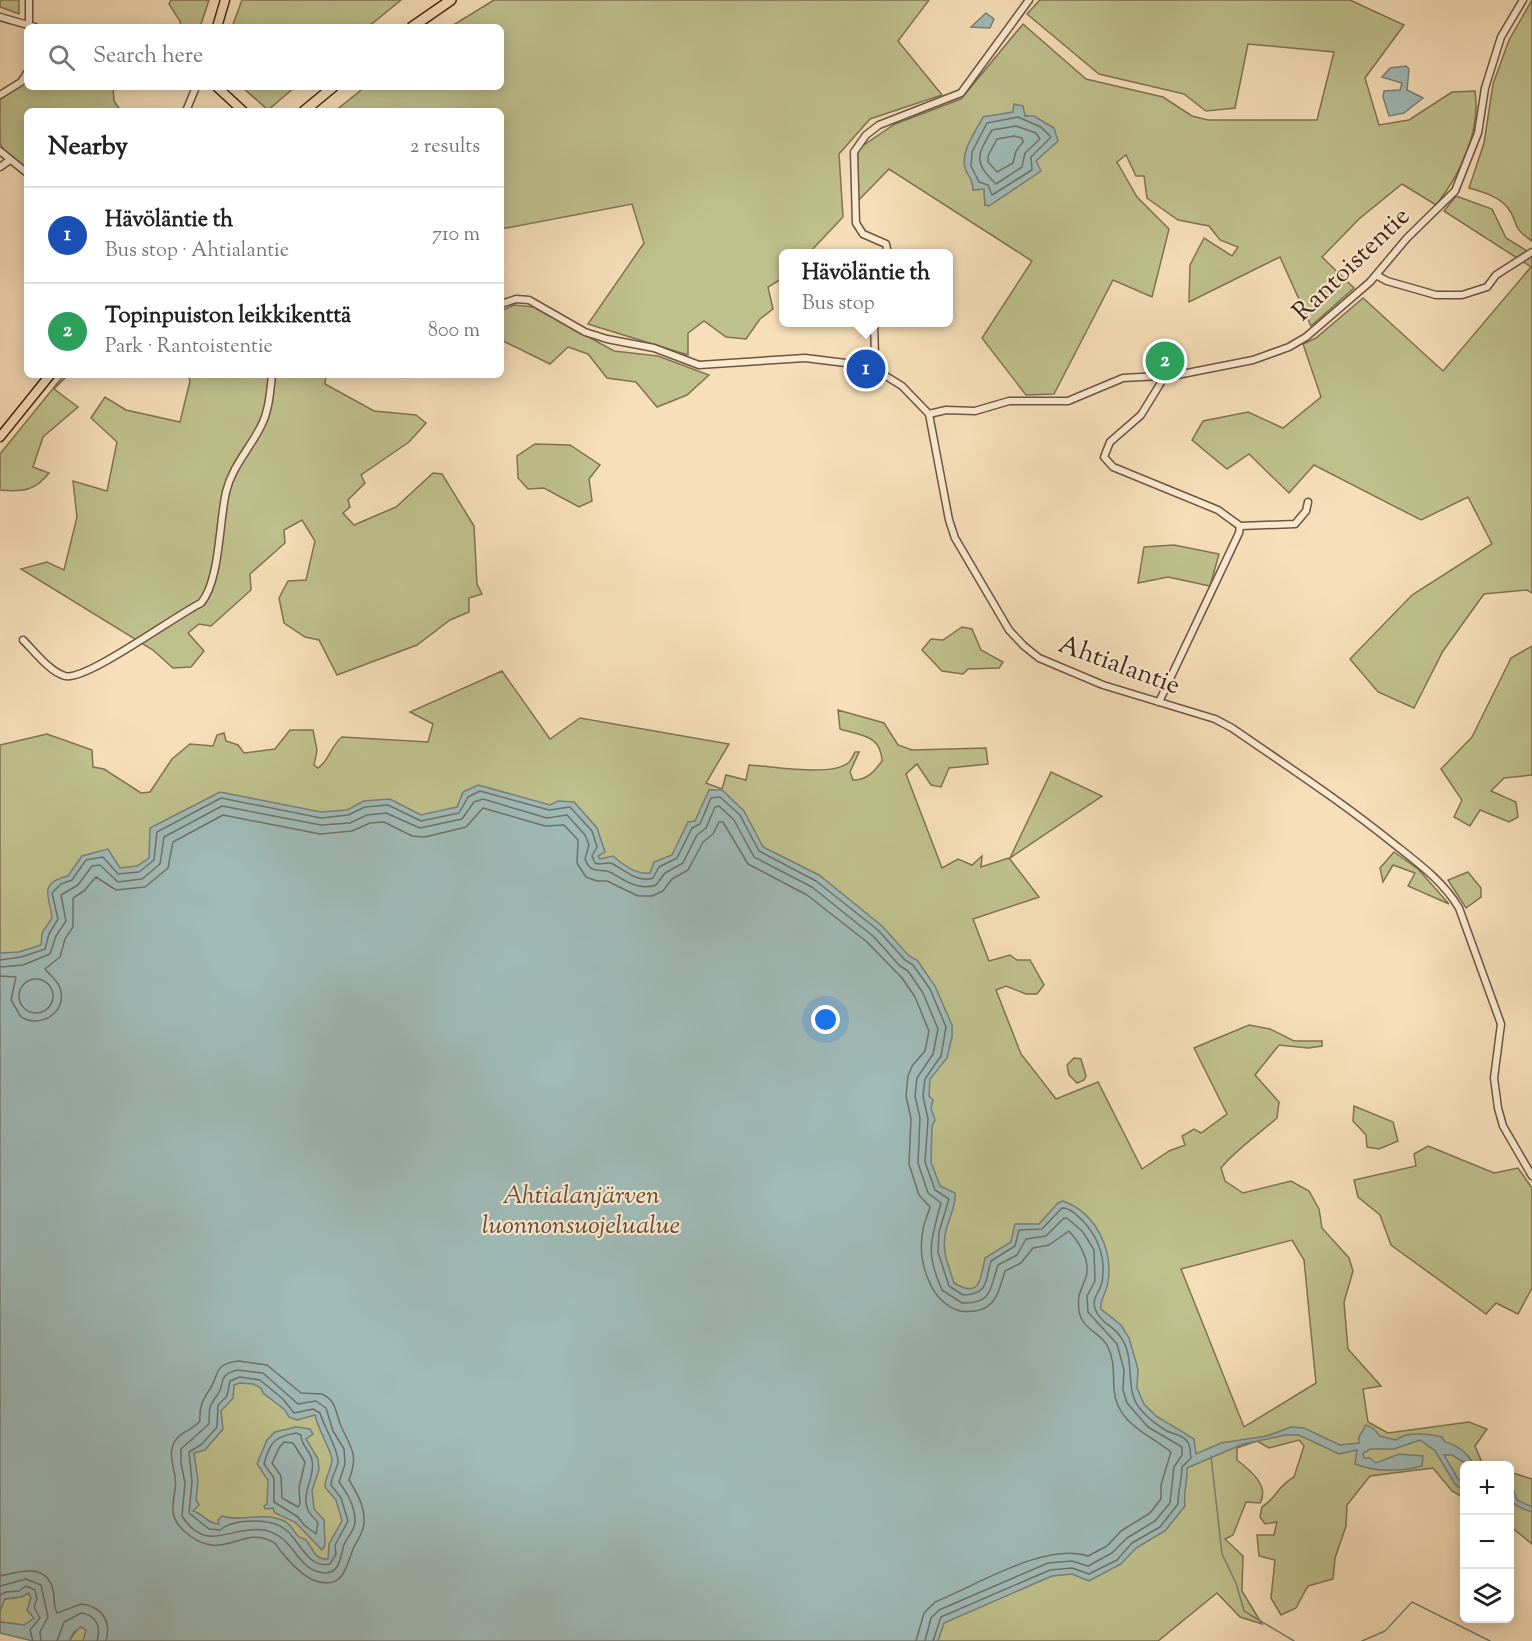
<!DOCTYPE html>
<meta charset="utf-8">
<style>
:root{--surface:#fff;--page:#f6f6f6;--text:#222;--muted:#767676;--line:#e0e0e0;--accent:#8f2418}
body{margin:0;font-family:"Sorts Mill Goudy",serif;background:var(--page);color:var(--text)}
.controls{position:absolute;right:18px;bottom:18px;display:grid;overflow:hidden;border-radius:9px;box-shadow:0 3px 15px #0003}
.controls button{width:54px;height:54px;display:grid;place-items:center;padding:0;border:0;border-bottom:2px solid var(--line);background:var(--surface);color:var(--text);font:30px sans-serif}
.you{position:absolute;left:826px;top:1020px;width:21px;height:21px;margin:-15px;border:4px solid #fff;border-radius:50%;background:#1a73e8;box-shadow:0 0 0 9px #1a73e833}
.badge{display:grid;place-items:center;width:39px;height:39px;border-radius:50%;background:var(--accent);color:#fff;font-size:20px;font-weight:700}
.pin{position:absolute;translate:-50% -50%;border:3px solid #fff;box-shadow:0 2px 6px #0006}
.popup{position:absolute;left:779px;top:249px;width:174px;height:78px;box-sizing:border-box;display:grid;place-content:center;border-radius:9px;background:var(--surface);filter:drop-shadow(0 2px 4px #0005);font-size:20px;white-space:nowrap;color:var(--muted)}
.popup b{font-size:22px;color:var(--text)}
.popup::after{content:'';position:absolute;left:50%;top:100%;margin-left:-12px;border:12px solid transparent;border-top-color:var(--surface)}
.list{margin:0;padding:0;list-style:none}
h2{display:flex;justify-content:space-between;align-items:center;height:78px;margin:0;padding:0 24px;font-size:26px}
h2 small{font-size:20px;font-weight:400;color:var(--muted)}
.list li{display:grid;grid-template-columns:39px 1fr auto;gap:18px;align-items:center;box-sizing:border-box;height:96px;padding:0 24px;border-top:2px solid var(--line)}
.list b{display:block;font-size:22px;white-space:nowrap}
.list p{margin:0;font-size:20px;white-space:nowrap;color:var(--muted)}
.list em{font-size:20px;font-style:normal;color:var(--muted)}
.icon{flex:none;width:33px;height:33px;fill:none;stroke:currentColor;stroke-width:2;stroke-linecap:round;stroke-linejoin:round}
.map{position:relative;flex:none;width:1532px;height:1641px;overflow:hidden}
.search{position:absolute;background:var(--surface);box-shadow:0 3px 15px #0003;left:24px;top:24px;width:480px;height:66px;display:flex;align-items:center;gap:15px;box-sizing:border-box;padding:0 21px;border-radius:9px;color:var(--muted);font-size:22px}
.panel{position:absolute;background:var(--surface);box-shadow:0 3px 15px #0003;left:24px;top:108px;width:480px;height:270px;border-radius:9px}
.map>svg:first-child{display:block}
</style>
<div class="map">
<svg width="1532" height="1641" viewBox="0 0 1532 1641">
<rect width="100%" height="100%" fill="#f6dfb9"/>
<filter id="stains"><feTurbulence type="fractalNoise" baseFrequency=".00333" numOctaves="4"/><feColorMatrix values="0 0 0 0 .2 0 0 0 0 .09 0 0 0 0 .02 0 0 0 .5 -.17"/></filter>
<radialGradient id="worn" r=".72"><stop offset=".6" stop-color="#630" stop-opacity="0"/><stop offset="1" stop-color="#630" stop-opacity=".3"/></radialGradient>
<g fill="#bfc18d" stroke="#827252" stroke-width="1.5" fill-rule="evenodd">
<polygon points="0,0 19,0 19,14 0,7"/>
<polygon points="171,0 209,0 200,27 181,27 180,21 169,4"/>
<polygon points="242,0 401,0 368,27 232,27"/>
<polygon points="494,0 929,0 898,41 942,95 870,119 839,154 843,217 809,253 784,254 783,278 768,287 773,309 760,319 746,339 726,337 704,321 688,333 688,355 588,324 644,243 632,204 501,229 501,111 335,111 365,87 501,87 501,27 450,27"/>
<path d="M 1040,0 L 1350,0 L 1404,25 L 1365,78 L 1379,125 L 1409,120 L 1452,92 L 1475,91 C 1481,131 1460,175 1436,205 L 1402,184 L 1359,219 L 1322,257 L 1354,288 L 1311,326 L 1280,257 L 1189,302 L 1190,265 L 1204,238 L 1232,256 L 1238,247 L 1220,240 L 1209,226 L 1178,220 L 1147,198 L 1144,176 L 1136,176 L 1126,155 L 1117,162 L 1137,197 L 1169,229 L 1152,297 L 1113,280 L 1054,394 L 1026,395 L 982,338 L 1032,261 L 889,169 L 854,205 L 858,149 L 895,124 L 961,99 L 1023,24 L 1086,79 L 1163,97 L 1192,116 L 1208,120 L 1317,120 L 1334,52 L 1248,44 L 1235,108 L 1206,111 L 1184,94 L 1099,74 L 1027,14 ZM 1014,112 C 1038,120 1046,116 1053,144 L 985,205 L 984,189 L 973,190 L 973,179 L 1008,114 Z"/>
<path d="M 1532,0 L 1532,241 C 1509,226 1520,222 1507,207 C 1498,196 1482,192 1469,188 L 1484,143 L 1493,84 L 1509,40 Z"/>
<polygon points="27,80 27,87 113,87 114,101 121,111 27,111 27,171 4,151 0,143 0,98"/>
<polygon points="242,87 295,87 268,110"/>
<polygon points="1456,196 1492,209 1506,238 1527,251 1517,258 1444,211"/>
<polygon points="1532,256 1532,593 1527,590 1484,594 1443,651 1414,708 1378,692 1350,659 1412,595 1492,544 1468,497 1421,520 1314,465 1289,493 1249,454 1227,469 1192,440 1203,421 1248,412 1283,428 1321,397 1303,344 1316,338 1363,298 1443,371 1531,267 1522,261"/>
<polygon points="514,305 534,307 614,351 658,356 709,375 687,395 657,407 636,382 607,378 588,354 568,347 550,364 501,340 501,311"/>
<polygon points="1178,349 1179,371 1152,372 1151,351"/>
<path d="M 64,375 L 68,375 L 54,389 L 78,407 L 43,437 L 33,467 L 49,473 C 35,491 23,492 0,490 L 0,454 Z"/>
<polygon points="188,375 326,375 325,384 374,411 416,415 426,423 409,442 361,475 365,483 348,500 350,507 343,513 354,525 396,507 433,473 442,474 474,526 477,584 482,594 469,598 469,612 450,620 417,645 337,675 319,640 305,637 284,623 279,598 288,581 306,580 315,541 302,520 284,530 285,543 250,574 251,590 211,626 199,624 188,633 204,651 191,667 173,668 153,650 21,569 47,562 64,570 77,517 73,481 107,491 117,442 91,418 105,397 126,410 180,422 190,381"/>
<polygon points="535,444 570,445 600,465 589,479 592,501 579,507 544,488 528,489 518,478 517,456"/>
<polygon points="1174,545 1219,554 1210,586 1168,577 1138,583 1144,547"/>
<polygon points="962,627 972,629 981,650 1003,662 999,668 968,669 963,674 942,671 922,650 931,639 943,640"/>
<polygon points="1532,646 1532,775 1504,778 1491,791 1516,802 1518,817 1509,822 1480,810 1470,826 1454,817 1462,800 1441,769 1472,737 1511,658"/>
<path d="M 502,671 L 550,739 L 580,718 L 729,744 L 706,783 L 722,789 L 726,775 L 746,780 L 749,765 C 771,766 830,777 848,763 C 851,761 853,756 855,752 L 859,752 L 850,772 L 853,780 C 867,780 874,772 882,761 C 881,735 862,736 840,729 L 838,710 L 884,723 L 898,745 L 912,750 L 986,748 L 988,764 L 949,768 L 941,787 L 931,785 L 917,764 L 906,774 L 942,868 L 958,859 L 972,865 L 982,856 L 981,867 L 1009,858 L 1039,897 L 973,919 L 989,961 L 1010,955 L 1017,960 L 1030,960 L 1044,985 L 1037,994 L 1026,994 L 1006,986 L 996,990 L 1021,1054 L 1056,1099 L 1098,1082 L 1142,1169 L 1169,1151 L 1185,1145 L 1182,1136 L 1194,1129 L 1201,1133 L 1227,1114 L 1194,1048 L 1249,1025 L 1270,1029 L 1294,1041 L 1322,1041 L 1322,1046 L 1308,1048 L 1279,1045 L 1255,1075 L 1279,1102 L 1277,1118 C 1260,1133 1233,1152 1221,1168 L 1225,1181 L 1243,1193 L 1291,1181 L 1309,1191 L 1319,1209 L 1322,1228 L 1349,1258 L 1353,1271 L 1344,1302 L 1348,1349 L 1381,1386 L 1363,1389 L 1368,1422 L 1388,1433 L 1469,1422 L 1487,1429 L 1475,1446 L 1483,1465 L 1464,1466 L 1464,1498 L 1452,1491 L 1433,1468 L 1370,1476 L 1347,1505 L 1346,1526 L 1335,1558 L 1333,1579 L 1308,1586 L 1296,1608 L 1281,1615 L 1271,1598 L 1275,1560 L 1259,1556 L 1257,1535 L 1274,1535 L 1277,1522 L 1265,1524 L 1260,1517 L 1262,1507 C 1278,1497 1275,1488 1294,1477 L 1304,1446 L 1299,1440 L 1269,1448 L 1257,1441 L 1237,1448 L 1237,1460 C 1250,1470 1270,1486 1260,1503 L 1246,1502 L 1233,1535 L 1225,1539 L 1243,1556 L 1242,1591 L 1262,1624 L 1240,1617 L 1217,1593 L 1158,1641 L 69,1641 L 79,1627 L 0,953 L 0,745 L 47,734 L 92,750 L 93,767 L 104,769 L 141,793 L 150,792 L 172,759 L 190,744 L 213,746 L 217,735 L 224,733 L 226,741 L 238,745 L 244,753 L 275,749 L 290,730 L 313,730 L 317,750 L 314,765 L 318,768 C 329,761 331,745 342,737 L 428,742 L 433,724 L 410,712 ZM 1292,1240 L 1304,1260 L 1316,1383 L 1244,1427 L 1181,1269 Z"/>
<polygon points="1051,772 1102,796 1010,858"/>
<polygon points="1394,852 1418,869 1449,904 1408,886 1415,873 1393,865 1383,882 1380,868"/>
<polygon points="1468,872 1481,888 1481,897 1466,908 1448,880"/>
<polygon points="1074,1058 1081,1059 1086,1076 1084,1080 1077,1083 1069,1075 1067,1065"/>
<polygon points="1354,1106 1393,1122 1398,1141 1379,1149 1367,1147 1366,1135 1353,1121"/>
<polygon points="1428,1146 1494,1173 1518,1168 1532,1188 1532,1288 1518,1314 1496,1303 1486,1314 1391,1245 1380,1215 1358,1197 1354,1180 1416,1166 1414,1154"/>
<polygon points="1513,1473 1532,1479 1532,1544 1510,1526 1510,1474"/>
<polygon points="26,1592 31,1596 28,1612 34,1616 34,1620 24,1625 0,1622 0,1611 4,1599 21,1597"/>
</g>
<g fill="#9fbbb8" stroke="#7b7f78" stroke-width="1.5" fill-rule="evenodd">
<polygon points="986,13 994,19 990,28 971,27"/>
<polygon points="1406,66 1409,69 1407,90 1423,98 1404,113 1389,116 1383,97 1384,91 1400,90 1402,83 1382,77 1390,68"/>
<path d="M 1014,104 L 1023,106 L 1025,116 L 1034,116 L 1054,128 L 1058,141 L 1036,161 L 1041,171 L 989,206 L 985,205 L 984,189 L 973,190 C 973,179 968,177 965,168 C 960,152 976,131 983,117 L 1013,112 Z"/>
<path d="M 478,785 L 550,805 L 558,801 L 574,802 L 597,828 L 605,852 L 598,856 L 600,859 L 613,856 C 623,865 637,875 650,873 L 654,862 L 672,855 L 688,822 L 695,821 L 709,790 L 722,790 L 744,811 L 763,847 L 819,875 L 882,926 L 909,956 L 917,960 L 935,986 L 952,1025 L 952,1037 L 947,1058 L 930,1079 L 929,1096 L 933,1100 L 931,1108 L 935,1120 L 932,1126 L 931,1162 L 940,1186 L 955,1193 C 956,1209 947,1220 945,1236 C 942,1252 949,1267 954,1283 C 981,1299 980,1279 985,1258 L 1011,1242 L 1015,1224 L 1039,1224 L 1058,1203 L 1063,1201 C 1096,1213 1113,1249 1108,1282 C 1107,1293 1100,1297 1101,1309 L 1121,1325 L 1129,1338 L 1138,1369 L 1137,1388 L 1144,1404 L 1156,1416 L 1194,1439 L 1196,1454 L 1221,1443 L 1267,1436 L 1291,1427 L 1304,1428 L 1340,1445 L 1359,1443 L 1359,1437 L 1366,1425 L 1373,1428 L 1380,1436 L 1396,1440 C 1407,1431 1429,1434 1442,1437 L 1445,1442 C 1457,1445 1468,1453 1473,1464 L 1468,1465 L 1452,1455 L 1444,1455 L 1458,1479 L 1464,1484 L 1464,1491 L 1455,1484 L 1435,1451 L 1420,1440 L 1394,1449 L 1371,1449 L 1363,1453 L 1364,1458 L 1370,1458 L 1376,1463 L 1399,1454 L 1423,1456 L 1422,1466 C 1401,1472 1375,1472 1355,1464 L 1357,1450 L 1339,1454 L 1299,1435 L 1286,1435 L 1243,1444 L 1187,1468 C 1188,1482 1183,1490 1185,1506 L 1165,1531 L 1136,1548 L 1121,1564 L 1089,1581 L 1072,1574 L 1052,1576 L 944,1623 L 938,1641 L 83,1641 L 86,1630 L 81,1627 L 74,1632 L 69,1641 L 33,1641 L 0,1633 L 0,1622 L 24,1625 L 34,1618 L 27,1610 L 31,1598 L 29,1593 L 21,1597 L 5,1599 L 0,1611 L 0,953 L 19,952 L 41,945 L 42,933 L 52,918 C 50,897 37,883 68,876 L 82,856 L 108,849 L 120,868 L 137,866 L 149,858 L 150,828 L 220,792 L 321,812 L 347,810 L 364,801 L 390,799 L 421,815 L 457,807 L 463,792 ZM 240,1383 L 253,1384 L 261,1388 L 263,1393 L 285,1410 L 289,1417 L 297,1420 L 315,1415 C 318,1429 331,1450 332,1459 C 332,1468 325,1477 325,1487 L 336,1500 L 342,1521 L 329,1544 L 328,1559 C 314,1560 313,1548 306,1540 C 305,1539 298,1537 298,1536 C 293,1531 292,1526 286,1522 C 264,1510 239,1523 222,1516 L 218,1520 L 219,1524 C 207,1524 203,1513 193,1511 L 199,1505 L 196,1500 L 198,1481 L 194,1453 L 205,1450 L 223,1429 L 221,1411 L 233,1398 L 234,1385 Z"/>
<polygon points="296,1427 310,1429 313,1434 306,1439 318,1459 319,1470 312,1490 314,1509 324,1520 325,1545 322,1550 295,1522 275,1513 273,1508 265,1509 264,1506 267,1504 268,1480 257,1464 267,1440 275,1432"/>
<path d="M 1510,1487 L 1513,1489 L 1517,1500 L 1532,1507 L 1532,1512 C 1516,1506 1509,1505 1510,1487 Z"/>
</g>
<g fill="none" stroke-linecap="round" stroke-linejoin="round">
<g stroke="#727068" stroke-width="1.5">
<polygon points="1018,117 1041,127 1051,137 1031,157 1032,170 992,195 988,185 979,182 971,166 972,152 987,123"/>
<path d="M 1016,126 L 1036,133 L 1040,139 L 1025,153 L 1022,167 L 996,184 C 974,162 976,157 992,130 Z"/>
<polygon points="1014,136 1022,138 1023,142 1016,151 1013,163 997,172 988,162 988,156 997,139"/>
<path d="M 0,960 L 21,957 L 45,949 L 49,934 L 58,919 L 52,893 L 61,884 L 72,880 L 86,860 L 103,857 L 118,874 L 139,872 L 154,860 L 157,832 L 221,798 L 321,818 L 348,815 L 365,807 L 388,805 L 421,821 L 459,813 L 468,797 L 480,791 L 549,810 L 570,807 L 592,831 L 597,847 L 592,856 L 595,863 C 601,866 607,861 613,864 C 626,871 638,883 653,878 L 659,867 L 677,858 L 692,828 L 700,824 L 711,798 L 720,797 L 740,815 L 759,851 L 816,881 L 878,930 L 905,960 L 913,965 L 930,989 L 946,1027 L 941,1056 L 925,1079 L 923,1096 L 928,1119 L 925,1162 L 935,1190 L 949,1199 L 939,1232 L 938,1252 L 949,1286 L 963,1295 C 989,1294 985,1281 991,1261 L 1015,1246 L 1019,1230 L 1042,1229 L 1062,1208 C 1071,1208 1078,1216 1084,1222 C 1099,1239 1106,1259 1102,1282 C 1100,1293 1090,1298 1096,1311 C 1103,1327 1119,1325 1127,1350 C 1133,1370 1126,1395 1142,1411 C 1149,1419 1157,1425 1167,1431 C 1173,1434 1183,1435 1187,1441 C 1191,1445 1190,1453 1191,1458 L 1182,1467 C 1182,1480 1178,1490 1178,1504 L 1160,1527 L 1132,1543 L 1117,1560 L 1089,1574 L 1072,1568 L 1050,1570 L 941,1617 L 933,1641"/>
<path d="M 0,967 L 23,965 L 50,954 L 56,936 L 66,921 L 61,895 L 78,885 L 92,866 L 100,865 L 118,882 L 142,879 L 160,864 L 164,837 L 222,806 L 321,825 L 350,823 L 367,815 L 386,813 L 420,828 L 462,819 L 474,802 L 483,799 L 547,818 L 567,815 L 585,835 L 589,845 L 585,859 C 591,876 601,867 612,873 C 625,881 640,891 656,885 L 665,873 L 683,863 L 697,835 L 706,828 L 715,807 L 719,806 L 734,820 L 754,857 L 812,887 L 873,936 L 900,966 L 908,971 L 923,993 L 938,1029 L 933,1054 L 917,1078 L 915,1096 L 920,1118 L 918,1163 L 928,1193 L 941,1203 C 931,1240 925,1252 942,1290 L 962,1303 C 993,1304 990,1288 998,1265 L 1017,1255 L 1026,1239 L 1046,1236 L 1064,1218 L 1067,1218 L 1083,1232 L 1094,1250 L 1095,1281 L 1087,1296 L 1088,1312 L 1117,1344 L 1124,1370 L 1123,1390 L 1127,1403 L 1148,1427 L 1182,1447 L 1182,1455 L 1174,1467 L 1170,1503 L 1155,1521 L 1127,1538 L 1112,1553 L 1088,1566 L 1072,1561 L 1048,1563 L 939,1610 L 931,1618 L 925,1641"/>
<path d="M 0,976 L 16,977 L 11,1000 L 21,1017 C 41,1029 68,1012 60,988 C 57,979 49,975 45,969 L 60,957 L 65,939 L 73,927 L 73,898 L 84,891 L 96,877 L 116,890 L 145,887 L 168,868 L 173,842 L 223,815 L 320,834 L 352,831 L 370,823 L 384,822 L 412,836 L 425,837 L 466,827 L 483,808 L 545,826 L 564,825 L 578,840 L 577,863 L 586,877 L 597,881 L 607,881 L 638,896 L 652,896 L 663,891 L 672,879 L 688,870 L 703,842 L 713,834 L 719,822 L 723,822 L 748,864 L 807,895 L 867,942 L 902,978 L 915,997 L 929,1031 L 925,1051 L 912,1066 L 908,1076 L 906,1096 L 911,1119 L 909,1164 L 919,1195 L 930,1207 C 928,1215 924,1222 923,1230 C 917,1259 929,1302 960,1311 C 994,1315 997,1297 1005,1271 L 1021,1263 L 1033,1248 L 1049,1245 L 1069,1231 C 1080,1243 1092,1263 1085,1280 C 1080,1292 1077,1297 1079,1311 C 1082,1329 1099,1332 1107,1345 C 1115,1360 1113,1374 1114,1390 C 1117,1424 1149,1434 1171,1452 L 1161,1485 L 1161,1499 L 1150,1513 L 1121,1531 L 1107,1546 L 1088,1556 C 1045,1542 977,1585 935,1602 L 924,1613 L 916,1641"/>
<circle cx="36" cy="996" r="17"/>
<path d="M 239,1361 L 267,1365 L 301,1393 L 322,1394 C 337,1401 335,1412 341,1426 C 351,1449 359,1453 349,1480 C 357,1493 365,1507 364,1522 C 364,1532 358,1539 354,1547 C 346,1565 345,1590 316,1581 C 303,1577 287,1559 279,1549 C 277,1546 276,1543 273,1542 C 240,1524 224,1566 184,1531 C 170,1518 172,1507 175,1490 C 179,1472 163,1453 178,1437 C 185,1431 193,1429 200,1421 C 199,1407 202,1401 210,1389 C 220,1373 213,1364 239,1361 Z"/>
<path d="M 237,1370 L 263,1373 L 298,1404 L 316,1401 L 326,1408 L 333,1431 L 344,1449 L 345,1464 L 339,1482 C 347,1493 354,1504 355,1519 C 356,1531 345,1538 343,1548 C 340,1561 338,1577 319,1572 C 295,1566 294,1536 264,1530 C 231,1525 207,1555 182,1516 L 185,1483 L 181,1463 L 181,1449 L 209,1424 C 210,1407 207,1409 218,1394 C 226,1383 216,1376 237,1370 Z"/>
<path d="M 240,1377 L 260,1380 L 283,1399 L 294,1413 L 313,1409 L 320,1413 C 324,1427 339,1451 338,1462 C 337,1470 331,1476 331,1485 L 341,1498 L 348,1521 L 335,1545 L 336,1554 L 330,1564 C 308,1569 300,1541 286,1530 C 271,1517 233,1519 220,1530 L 209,1529 L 189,1513 L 192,1482 L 189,1452 L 202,1444 L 217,1427 L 218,1405 L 227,1396 L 230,1381 Z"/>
<path d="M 296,1433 L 301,1435 C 301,1446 310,1450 312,1460 C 316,1478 299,1494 309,1512 C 311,1516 316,1519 318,1523 L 316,1534 L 304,1525 L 298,1517 L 274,1502 L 274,1478 L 264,1464 C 270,1442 274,1437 296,1433 Z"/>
<polygon points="284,1442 293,1443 305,1462 299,1488 300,1504 298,1507 282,1498 281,1476 272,1463 279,1448"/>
<path d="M 0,1576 C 19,1572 46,1562 53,1590 C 55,1598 53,1605 57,1613 L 81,1604 C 101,1606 112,1621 106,1641"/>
<polyline points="0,1586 26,1579 41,1585 48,1617 40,1632 41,1641"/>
<polyline points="0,1595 6,1592 19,1591 26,1586 35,1590 37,1599 34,1607 40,1618 30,1630 33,1641"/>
<path d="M 57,1641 L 64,1622 L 81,1613 C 97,1615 101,1627 97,1641"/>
</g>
<g stroke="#7b7f78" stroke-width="1.5">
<polyline points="1211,1456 1222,1554 1236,1583 1244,1611 1294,1641"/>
<polyline points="1362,1641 1385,1631 1412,1602 1490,1641"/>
</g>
<g stroke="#715340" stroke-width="9">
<g id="minor">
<polyline points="29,0 29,27"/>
<polyline points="0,17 35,27"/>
<polyline points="0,95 21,82 27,73"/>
<polyline points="186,111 196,87"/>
<polyline points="0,151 27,173"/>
<polyline points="0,167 10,160"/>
<polyline points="888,254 886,244 863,234 856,223 854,152 866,135 879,125 961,93 1029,0"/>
<polyline points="1376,275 1387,281 1436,295 1462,295 1487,287 1496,275 1532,252"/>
<path d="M 501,304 L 516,299 L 529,300 L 585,332 L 607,339 L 654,348 L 699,365 L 805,358 L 862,365 L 881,373 L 902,386 L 929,414 L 949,520 L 955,538 L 1009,630 L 1024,646 L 1039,658 L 1103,685 L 1215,719 L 1232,728 C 1287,766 1342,802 1394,844 C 1418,863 1443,881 1459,908 L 1501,1024 L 1494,1078 L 1498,1108 L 1503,1126 L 1532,1176"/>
<polyline points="874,322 875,357 881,372"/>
<polyline points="1165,376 1141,415 1110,442 1104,457 1113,467 1218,510 1240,526 1295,524 1306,511 1308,502"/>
<polyline points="929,414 946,410 975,411 1009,401 1068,401 1123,378 1177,375 1253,360 1289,347 1306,337 1370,282 1407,238 1455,191 1478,133 1485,88 1501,37 1523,0"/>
<path d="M 23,640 C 34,651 50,672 65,676 C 85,682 176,615 201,603 C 220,581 219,522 226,492 C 232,467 248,451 260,428 C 269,412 270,393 272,375"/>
<polyline points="1159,702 1239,533 1240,526"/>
</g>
</g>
<g stroke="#452417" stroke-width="11">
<g id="major">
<polyline points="217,27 225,0"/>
<polyline points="217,87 243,111"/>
<polyline points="0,437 50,375"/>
</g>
</g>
<g stroke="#452417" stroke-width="12">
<g id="highway">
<polyline points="412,27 451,0"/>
<polyline points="304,111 333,87"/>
</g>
</g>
<use href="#minor" stroke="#f9ead2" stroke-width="6"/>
<use href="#major" stroke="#f6dfb9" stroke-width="8"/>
<use href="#highway" stroke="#f6dfb9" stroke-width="9"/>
</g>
<g text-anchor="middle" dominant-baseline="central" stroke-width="4.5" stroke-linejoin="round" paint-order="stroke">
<g font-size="26" fill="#452417" stroke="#f9ead2">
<text transform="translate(1352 265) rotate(-44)">Rantoistentie</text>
<text transform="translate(1119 666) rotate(20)">Ahtialantie</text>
</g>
<g font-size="26" font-style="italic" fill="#644b34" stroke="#f9ead2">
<text x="581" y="1196">Ahtialanjärven<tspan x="581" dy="30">luonnonsuojelualue</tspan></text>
</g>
</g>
<rect width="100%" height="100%" filter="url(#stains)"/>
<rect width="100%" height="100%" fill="url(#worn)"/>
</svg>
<div class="controls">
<button>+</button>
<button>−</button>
<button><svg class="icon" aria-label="layers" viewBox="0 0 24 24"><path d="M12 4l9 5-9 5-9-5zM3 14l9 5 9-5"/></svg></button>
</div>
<div class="you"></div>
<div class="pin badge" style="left:866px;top:369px;background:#1a4fb4">1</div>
<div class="popup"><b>Hävöläntie th</b>Bus stop</div>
<div class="pin badge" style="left:1165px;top:361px;background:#2e9e5b">2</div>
<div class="search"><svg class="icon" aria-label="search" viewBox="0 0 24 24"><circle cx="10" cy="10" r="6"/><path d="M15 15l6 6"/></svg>Search here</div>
<section class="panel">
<h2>Nearby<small>2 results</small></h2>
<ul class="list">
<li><span class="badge" style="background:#1a4fb4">1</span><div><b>Hävöläntie th</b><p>Bus stop · Ahtialantie</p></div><em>710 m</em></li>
<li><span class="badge" style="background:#2e9e5b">2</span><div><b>Topinpuiston leikkikenttä</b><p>Park · Rantoistentie</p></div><em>800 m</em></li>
</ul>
</section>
</div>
